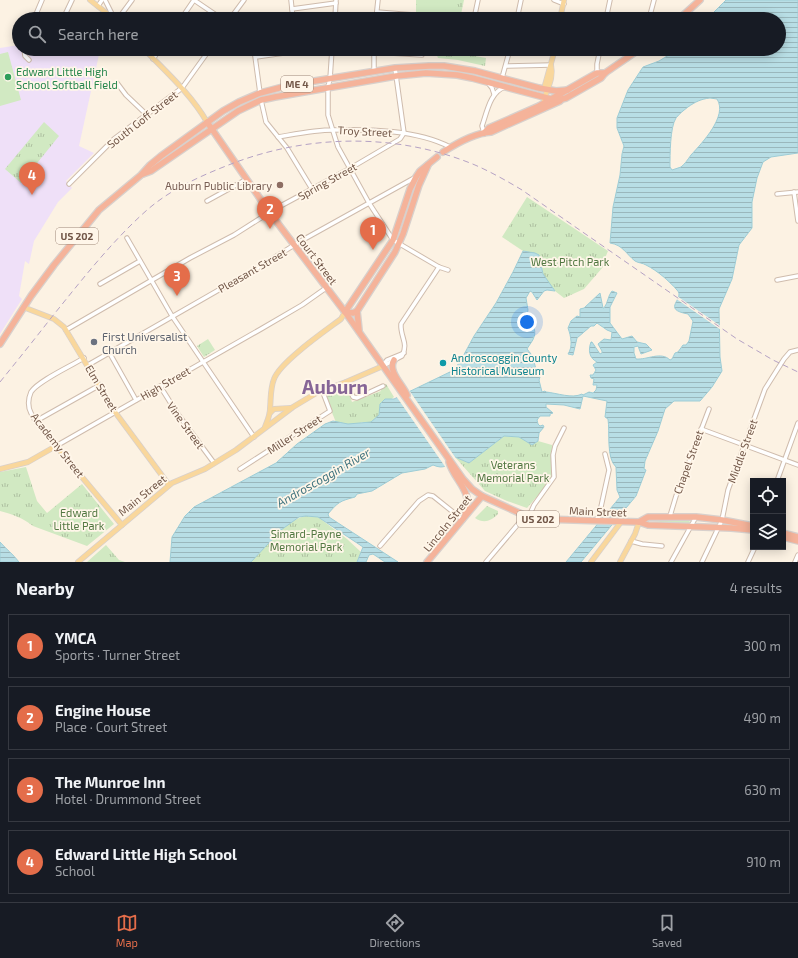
<!DOCTYPE html>
<meta charset="utf-8">
<style>
:root{--surface:#171b24;--page:#20242c;--text:#f1f3f6;--muted:#9ea1a6;--line:#363941;--accent:#e46d4a}
body{margin:0;font-family:"Exo 2",sans-serif;background:var(--page);color:var(--text)}
.controls{position:absolute;right:12px;bottom:12px;display:grid;overflow:hidden;border-radius:0px;box-shadow:0 2px 10px #0003}
.controls button{width:36px;height:36px;display:grid;place-items:center;padding:0;border:0;border-bottom:1px solid var(--line);background:var(--surface);color:var(--text);font:20px sans-serif}
.you{position:absolute;left:527px;top:322px;width:14px;height:14px;margin:-10px;border:3px solid #fff;border-radius:50%;background:#1a73e8;box-shadow:0 0 0 6px #1a73e833}
.badge{display:grid;place-items:center;width:26px;height:26px;border-radius:50%;background:var(--accent);color:#fff;font-size:13px;font-weight:700}
.pin{position:absolute;translate:-50% -33px;filter:drop-shadow(0 1px 2px #0008)}
.pin::after{content:'';position:absolute;top:21px;width:14px;height:12px;background:inherit;clip-path:polygon(0 0,100% 0,50% 100%)}
.list{margin:0;padding:0;list-style:none}
h2{display:flex;justify-content:space-between;align-items:center;height:52px;margin:0;padding:0 16px;font-size:17px}
h2 small{font-size:13px;font-weight:400;color:var(--muted)}
.list li{display:grid;grid-template-columns:26px 1fr auto;gap:12px;align-items:center;box-sizing:border-box;height:64px;margin:0 8px 8px;padding:0 8px;border:1px solid var(--line);border-radius:0px}
.list b{display:block;font-size:15px;white-space:nowrap}
.list p{margin:0;font-size:13px;white-space:nowrap;color:var(--muted)}
.list em{font-size:13px;font-style:normal;color:var(--muted)}
.icon{flex:none;width:22px;height:22px;fill:none;stroke:currentColor;stroke-width:2;stroke-linecap:round;stroke-linejoin:round}
.map{position:relative;flex:none;width:798px;height:562px;overflow:hidden}
.search{position:absolute;background:var(--surface);box-shadow:0 2px 10px #0003;left:12px;right:12px;top:12px;height:44px;display:flex;align-items:center;gap:10px;box-sizing:border-box;padding:0 14px;border-radius:22px;color:var(--muted);font-size:15px}
.sheet{height:340px;background:var(--surface)}
nav{display:flex;justify-content:space-around;align-items:center;box-sizing:border-box;height:56px;border-top:1px solid var(--line);background:var(--surface);font-size:11px;color:var(--muted)}
nav a{display:grid;justify-items:center;gap:2px}
nav .on{color:var(--accent)}
.map>svg:first-child{display:block}
</style>
<div class="map">
<svg width="798" height="562" viewBox="0 0 798 562">
<defs>
<pattern id="grass-tufts" width="24" height="20" patternUnits="userSpaceOnUse"><rect width="24" height="20" fill="#d1e9c2"/><path d="M3 7l-1-3M5 7V3M7 7l1-3M15 17l-1-3M17 17v-4M19 17l1-3" fill="none" stroke="#aec0a0"/></pattern>
<pattern id="water-rules" width="6" height="5" patternUnits="userSpaceOnUse"><rect width="6" height="5" fill="#b8dee5"/><path d="M0 2.5h6" fill="none" stroke="#9ab7bc"/></pattern>
</defs>
<rect width="100%" height="100%" fill="#fcf2e3"/>
<polygon fill="#efe0f8" points="19,45 19,49 34,49 44,53 52,52 52,49 99,49 100,50 79,146 94,153 66,181 72,188 58,202 34,241 29,264 25,261 19,296 22,299 0,334 0,48"/>
<g fill="url(#grass-tufts)">
<polygon points="416,0 464,0 460,19 416,19"/>
<polygon points="424,49 465,49 464,54 486,58 485,66 458,60 438,58 436,53 424,52"/>
<polygon points="44,122 59,136 21,183 5,169"/>
<polygon points="527,197 608,251 603,263 603,267 584,289 564,298 555,291 547,281 543,274 542,268 527,251 523,251 502,237"/>
<polygon points="208,339 215,350 204,357 197,346"/>
<polygon points="386,384 394,397 386,403 381,416 372,424 362,422 356,425 337,425 325,395 346,386 352,402 381,391 379,386"/>
<polygon points="504,436 519,437 532,445 538,441 552,445 554,477 527,508 507,501 485,491 455,457 469,463"/>
<path d="M 26,467 L 37,501 L 47,513 L 82,484 L 114,524 L 87,546 L 33,526 C 23,518 12,514 0,511 L 0,472 Z"/>
<path d="M 487,506 L 498,511 L 498,514 C 491,521 484,524 475,518 Z"/>
<path d="M 306,516 L 318,517 L 347,539 L 361,552 L 357,562 L 251,562 C 265,548 286,519 306,516 Z"/>
<polygon points="675,519 689,519 690,523 689,524 646,523"/>
<polygon points="106,545 119,560 125,562 87,562"/>
</g>
<g fill="#d1e9c2">
<polygon points="446,0 456,0 455,18 445,17"/>
<polygon points="423,2 441,3 441,19 423,19"/>
<polygon points="8,52 21,100 0,106 0,54"/>
</g>
<g fill="url(#water-rules)" stroke="#9ecdd6" fill-rule="evenodd">
<path d="M 726,0 L 798,0 L 798,153 L 771,157 L 763,162 L 757,178 L 752,202 L 752,228 L 739,245 L 732,279 L 719,309 L 720,357 L 722,371 L 712,387 L 700,401 L 674,401 L 665,409 L 658,431 L 645,461 L 644,469 L 646,470 L 636,496 L 581,562 L 566,562 L 620,497 L 617,490 L 616,467 C 606,458 610,432 608,419 L 605,417 L 607,401 L 583,396 L 580,409 L 564,405 L 546,404 L 546,407 L 553,413 L 550,414 L 550,416 L 540,416 L 537,420 L 538,424 L 540,426 L 543,425 L 544,427 L 539,433 L 538,441 L 532,445 L 519,437 L 504,436 L 469,463 L 455,457 C 447,465 445,470 433,465 L 425,469 L 402,473 L 372,491 L 357,494 L 355,497 C 340,501 338,502 328,514 L 329,517 L 335,521 L 398,562 L 385,562 L 373,554 L 369,555 L 366,562 L 357,562 L 363,547 L 318,517 L 306,516 L 299,517 L 281,530 L 251,562 L 170,562 L 172,537 L 185,516 L 194,507 L 276,463 L 297,444 L 325,424 L 333,421 L 348,424 L 371,422 L 379,415 L 380,404 L 385,399 L 394,399 L 454,370 L 461,360 L 474,336 L 496,303 L 513,272 L 523,251 L 535,253 L 539,255 L 543,274 L 555,291 L 547,290 L 544,291 L 537,300 L 532,292 L 530,291 L 526,298 L 528,310 L 527,315 C 531,320 537,330 534,337 C 533,341 529,345 527,349 C 528,351 530,352 531,354 C 535,361 535,371 540,377 L 539,380 L 542,392 L 545,391 L 546,392 C 557,393 572,399 582,394 L 583,395 L 589,392 L 593,393 L 596,390 L 597,385 L 593,385 L 594,379 L 591,378 L 590,375 L 593,375 L 596,370 L 593,365 L 597,362 C 589,358 588,350 591,342 L 592,342 L 600,354 L 602,353 L 602,351 L 598,344 L 604,339 L 611,340 L 612,332 L 607,330 L 597,323 L 594,326 L 591,326 L 577,338 L 573,355 L 568,354 C 573,347 571,336 568,328 L 571,321 L 577,316 L 580,317 L 580,309 L 584,308 L 600,293 L 603,308 L 604,308 C 608,303 608,295 612,291 L 617,293 L 610,307 L 610,323 L 622,339 L 632,336 L 637,342 L 646,344 L 652,350 L 641,354 L 638,346 L 634,347 L 634,353 L 636,359 C 647,360 661,351 670,360 L 672,359 L 675,353 L 678,352 L 683,345 L 686,345 L 689,341 L 693,321 L 688,314 C 660,309 686,299 677,290 C 669,281 658,271 646,265 C 643,263 638,263 635,261 C 626,254 623,245 610,243 L 613,207 L 620,175 L 622,154 L 624,146 L 617,128 L 617,118 L 628,90 L 643,67 L 659,61 L 672,53 L 674,49 L 779,49 L 779,19 L 704,19 L 713,13 ZM 710,98 L 717,99 C 728,116 702,143 691,155 C 688,159 685,164 681,167 C 678,168 675,169 672,170 L 670,167 C 670,155 670,127 676,118 C 679,114 684,110 688,107 C 695,102 701,99 710,98 Z"/>
<path d="M 0,542 C 6,549 13,554 19,562 L 0,562 Z"/>
</g>
<g fill="#fcf2e3">
<polygon points="677,296 722,327 721,330 675,298"/>
<polygon points="409,390 457,460 455,459 446,468 396,396"/>
</g>
<g fill="none" stroke-linecap="round" stroke-linejoin="round">
<g stroke="#cfbcad" stroke-width="5.5">
<g id="minor">
<polyline points="105,0 114,18"/>
<polyline points="194,0 222,19"/>
<polyline points="291,0 293,19"/>
<polyline points="554,0 564,4"/>
<polyline points="98,6 102,0"/>
<polyline points="292,9 336,3"/>
<polyline points="377,12 414,15"/>
<polyline points="235,13 244,19"/>
<polyline points="34,19 42,0"/>
<polyline points="63,19 72,0"/>
<polyline points="118,19 132,0"/>
<polyline points="181,19 194,0"/>
<polyline points="230,19 244,0"/>
<polyline points="335,19 336,0"/>
<polyline points="376,19 378,0"/>
<polyline points="474,19 478,0"/>
<polyline points="517,19 521,0"/>
<polyline points="606,19 610,0"/>
<polyline points="649,19 654,0"/>
<polyline points="24,49 25,56 29,60"/>
<polyline points="59,49 61,53"/>
<polyline points="254,49 260,93"/>
<polyline points="332,49 330,79 328,87 328,115 338,147 369,203 393,240 439,267 448,270"/>
<polyline points="374,49 374,72"/>
<polyline points="374,52 422,55"/>
<polyline points="256,57 312,49"/>
<polyline points="153,59 160,49"/>
<polyline points="506,66 551,65"/>
<polyline points="597,73 597,64 600,49"/>
<polyline points="502,78 510,49"/>
<polyline points="117,83 126,95 147,115"/>
<polyline points="488,83 492,88 494,94"/>
<polyline points="261,100 266,122 287,148 312,189"/>
<path d="M 484,133 L 482,126 C 487,112 490,92 505,87"/>
<path d="M 278,137 C 296,134 315,130 333,130 C 370,129 417,130 450,147"/>
<polyline points="69,184 114,139 182,88 210,49"/>
<polyline points="794,192 798,221"/>
<polyline points="777,194 798,192"/>
<polyline points="207,201 247,179"/>
<polyline points="127,238 172,316 254,437"/>
<polyline points="777,280 798,276"/>
<polyline points="100,284 140,261"/>
<polyline points="66,330 190,258 234,235 275,209 349,169 400,139 404,133 395,68"/>
<polyline points="109,352 136,400"/>
<path d="M 84,358 C 71,366 38,381 31,392 C 28,399 28,407 31,413 C 36,425 48,436 56,446 L 261,329 L 302,305 L 326,288"/>
<polyline points="88,365 264,264 299,242 416,177"/>
<polyline points="383,365 387,360 404,353"/>
<path d="M 383,366 L 402,356 C 409,343 400,337 401,324 L 439,267"/>
<polyline points="346,382 353,397 357,398 383,386"/>
<polyline points="160,386 177,413 214,463"/>
<polyline points="36,421 100,385"/>
<polyline points="701,429 798,465"/>
<polyline points="240,469 330,411 322,390"/>
<polyline points="777,481 798,423"/>
<polyline points="670,516 676,496 709,409"/>
<polyline points="595,521 599,516 609,470 605,454"/>
<polyline points="631,541 642,544 662,546"/>
<polyline points="380,546 419,501 428,495 433,496 463,520"/>
<polyline points="486,562 519,523 530,514 534,505 554,477 553,455 555,446 564,428"/>
<polyline points="671,562 696,517"/>
<polyline points="702,562 722,520 728,490 765,389 784,359 790,352 798,350"/>
<polyline points="748,562 755,547"/>
<polyline points="795,562 798,555"/>
</g>
</g>
<g stroke="#d8d0cc" stroke-width="6">
<g id="major">
<polyline points="90,0 114,19"/>
<polyline points="560,19 564,0"/>
<path d="M 144,49 C 166,72 191,94 207,122"/>
<polyline points="547,90 545,85 555,49"/>
<path d="M 544,100 C 547,88 554,79 551,65"/>
<polyline points="23,307 54,319 64,327 115,412 169,485"/>
<polyline points="270,413 274,409 291,408"/>
<path d="M 265,427 C 267,421 270,416 270,409 C 271,399 270,389 274,379 C 280,362 325,331 341,319 L 345,312"/>
<polyline points="0,469 28,462 56,446 122,525"/>
<polyline points="78,562 172,483 205,469 236,450 293,407 318,392 346,382 383,366"/>
<polyline points="591,562 621,522"/>
<polyline points="620,562 635,534 639,522"/>
</g>
</g>
<g stroke="#d8d0cc" stroke-width="8">
<g id="highway">
<polyline points="679,19 700,0"/>
<polyline points="207,122 270,213 345,312 463,479 472,489 482,496 526,516 541,519 639,522 648,525 731,528 753,530"/>
<polyline points="484,133 489,128 539,106 597,73 605,73"/>
<path d="M 443,152 C 457,143 475,133 491,132 L 560,101"/>
<polyline points="143,174 151,171 238,111 261,100 275,97 396,76 426,73 457,75 472,78 551,99 558,100 566,98 601,78 605,73 640,49"/>
<polyline points="357,311 359,330"/>
<polyline points="345,312 393,240 410,189 416,177 420,171 437,157"/>
<polyline points="345,312 353,313 357,311 395,252 403,234 419,185 428,165"/>
<polyline points="0,344 31,296 54,265 99,210 141,175 150,165 161,156 223,111 239,102 260,93 290,85 395,68 429,66 444,66 475,71 539,88 556,91 568,90"/>
<path d="M 394,360 C 387,371 403,385 407,395"/>
<path d="M 449,462 C 455,482 474,491 465,514"/>
<polyline points="639,522 648,517 696,517 722,520 753,526"/>
<polyline points="783,533 798,537"/>
<polyline points="783,537 798,541"/>
<polyline points="427,562 482,496"/>
</g>
</g>
<use href="#minor" stroke="#fff" stroke-width="3.5"/>
<use href="#major" stroke="#f9d79c" stroke-width="4.5"/>
<use href="#highway" stroke="#f5b39a" stroke-width="5.5"/>
<path stroke="#b5a2c4" stroke-width="1" stroke-dasharray="6 4" stroke-linecap="butt" d="M 0,382 C 17,361 34,340 51,318 C 81,281 111,242 147,210 C 170,190 198,177 226,166 C 305,134 396,132 475,165 C 491,172 507,181 522,190 L 737,339 L 773,360 L 798,372"/>
</g>
<circle fill="#2e9e5b" stroke="#fff6e9" stroke-width="1.5" cx="8" cy="77" r="4"/>
<circle fill="#8d6e63" stroke="#fff6e9" stroke-width="1.5" cx="280" cy="185" r="4"/>
<circle fill="#6b7280" stroke="#fff6e9" stroke-width="1.5" cx="94" cy="342" r="4"/>
<circle fill="#0f9aa8" stroke="#fff6e9" stroke-width="1.5" cx="443" cy="363" r="4"/>
<g text-anchor="middle" dominant-baseline="central" stroke-width="3.5" stroke-linejoin="round" paint-order="stroke">
<g fill="#fff6e9" stroke="#9d8779" stroke-width="1">
<rect x="281" y="76" width="32" height="16" rx="3"/>
<rect x="56" y="228" width="42" height="16" rx="3"/>
<rect x="517" y="511" width="42" height="16" rx="3"/>
</g>
<g font-size="10" font-weight="bold" fill="#735849">
<text x="297" y="84">ME 4</text>
<text x="77" y="236">US 202</text>
<text x="538" y="519">US 202</text>
</g>
<g font-size="11" fill="#27864d" stroke="#fff6e9" text-anchor="start">
<text x="16" y="71">Edward Little High<tspan x="16" dy="13">School Softball Field</tspan></text>
</g>
<g font-size="11" fill="#735849" stroke="#fff6e9">
<text transform="translate(142 119) rotate(-38)">South Goff Street</text>
<text transform="translate(365 131) rotate(3)">Troy Street</text>
<text transform="translate(327 181) rotate(-29)">Spring Street</text>
<text transform="translate(317 259) rotate(53)">Court Street</text>
<text transform="translate(252 270) rotate(-30)">Pleasant Street</text>
<text transform="translate(165 383) rotate(-30)">High Street</text>
<text transform="translate(102 388) rotate(59)">Elm Street</text>
<text transform="translate(186 425) rotate(54)">Vine Street</text>
<text transform="translate(294 434) rotate(-33)">Miller Street</text>
<text transform="translate(58 445) rotate(52)">Academy Street</text>
<text transform="translate(742 451) rotate(-70)">Middle Street</text>
<text transform="translate(688 462) rotate(-70)">Chapel Street</text>
<text transform="translate(142 495) rotate(-39)">Main Street</text>
<text transform="translate(598 511) rotate(2)">Main Street</text>
<text transform="translate(447 523) rotate(-51)">Lincoln Street</text>
</g>
<g font-size="11" fill="#785e54" stroke="#fff6e9" text-anchor="end">
<text x="272" y="185">Auburn Public Library</text>
</g>
<g font-size="11" fill="#527842" stroke="#fff6e9">
<text x="570" y="261">West Pitch Park</text>
<text x="513" y="464">Veterans<tspan x="513" dy="13">Memorial Park</tspan></text>
<text x="79" y="512">Edward<tspan x="79" dy="13">Little Park</tspan></text>
<text x="306" y="533">Simard-Payne<tspan x="306" dy="13">Memorial Park</tspan></text>
</g>
<g font-size="11" fill="#5b616d" stroke="#fff6e9" text-anchor="start">
<text x="102" y="336">First Universalist<tspan x="102" dy="13">Church</tspan></text>
</g>
<g font-size="11" fill="#0d838f" stroke="#fff6e9" text-anchor="start">
<text x="451" y="357">Androscoggin County<tspan x="451" dy="13">Historical Museum</tspan></text>
</g>
<g font-size="12" font-style="italic" fill="#41747f" stroke="#fff6e9">
<text transform="translate(323 477) rotate(-30)">Androscoggin River</text>
</g>
<g font-size="19" font-weight="bold" fill="#866596" stroke="#fff6e9">
<text x="335" y="386">Auburn</text>
</g>
</g>
</svg>
<div class="controls">
<button><svg class="icon" aria-label="locate" viewBox="0 0 24 24"><circle cx="12" cy="12" r="6"/><path d="M12 2v4M12 18v4M2 12h4M18 12h4"/></svg></button>
<button><svg class="icon" aria-label="layers" viewBox="0 0 24 24"><path d="M12 4l9 5-9 5-9-5zM3 14l9 5 9-5"/></svg></button>
</div>
<div class="you"></div>
<div class="pin badge" style="left:373px;top:250px">1</div>
<div class="pin badge" style="left:270px;top:229px">2</div>
<div class="pin badge" style="left:177px;top:296px">3</div>
<div class="pin badge" style="left:32px;top:195px">4</div>
<div class="search"><svg class="icon" aria-label="search" viewBox="0 0 24 24"><circle cx="10" cy="10" r="6"/><path d="M15 15l6 6"/></svg>Search here</div>
</div>
<section class="sheet">
<h2>Nearby<small>4 results</small></h2>
<ul class="list">
<li><span class="badge">1</span><div><b>YMCA</b><p>Sports · Turner Street</p></div><em>300 m</em></li>
<li><span class="badge">2</span><div><b>Engine House</b><p>Place · Court Street</p></div><em>490 m</em></li>
<li><span class="badge">3</span><div><b>The Munroe Inn</b><p>Hotel · Drummond Street</p></div><em>630 m</em></li>
<li><span class="badge">4</span><div><b>Edward Little High School</b><p>School</p></div><em>910 m</em></li>
</ul>
</section>
<nav>
<a class="on"><svg class="icon" aria-label="map" viewBox="0 0 24 24"><path d="M3 6l6-2 6 2 6-2v14l-6 2-6-2-6 2zM9 4v14M15 6v14"/></svg>Map</a>
<a><svg class="icon" aria-label="directions" viewBox="0 0 24 24"><path d="M12 3l9 9-9 9-9-9zM9 14v-3h6M13 9l2 2-2 2"/></svg>Directions</a>
<a><svg class="icon" aria-label="saved" viewBox="0 0 24 24"><path d="M7 4h10v16l-5-4-5 4z"/></svg>Saved</a>
</nav>
